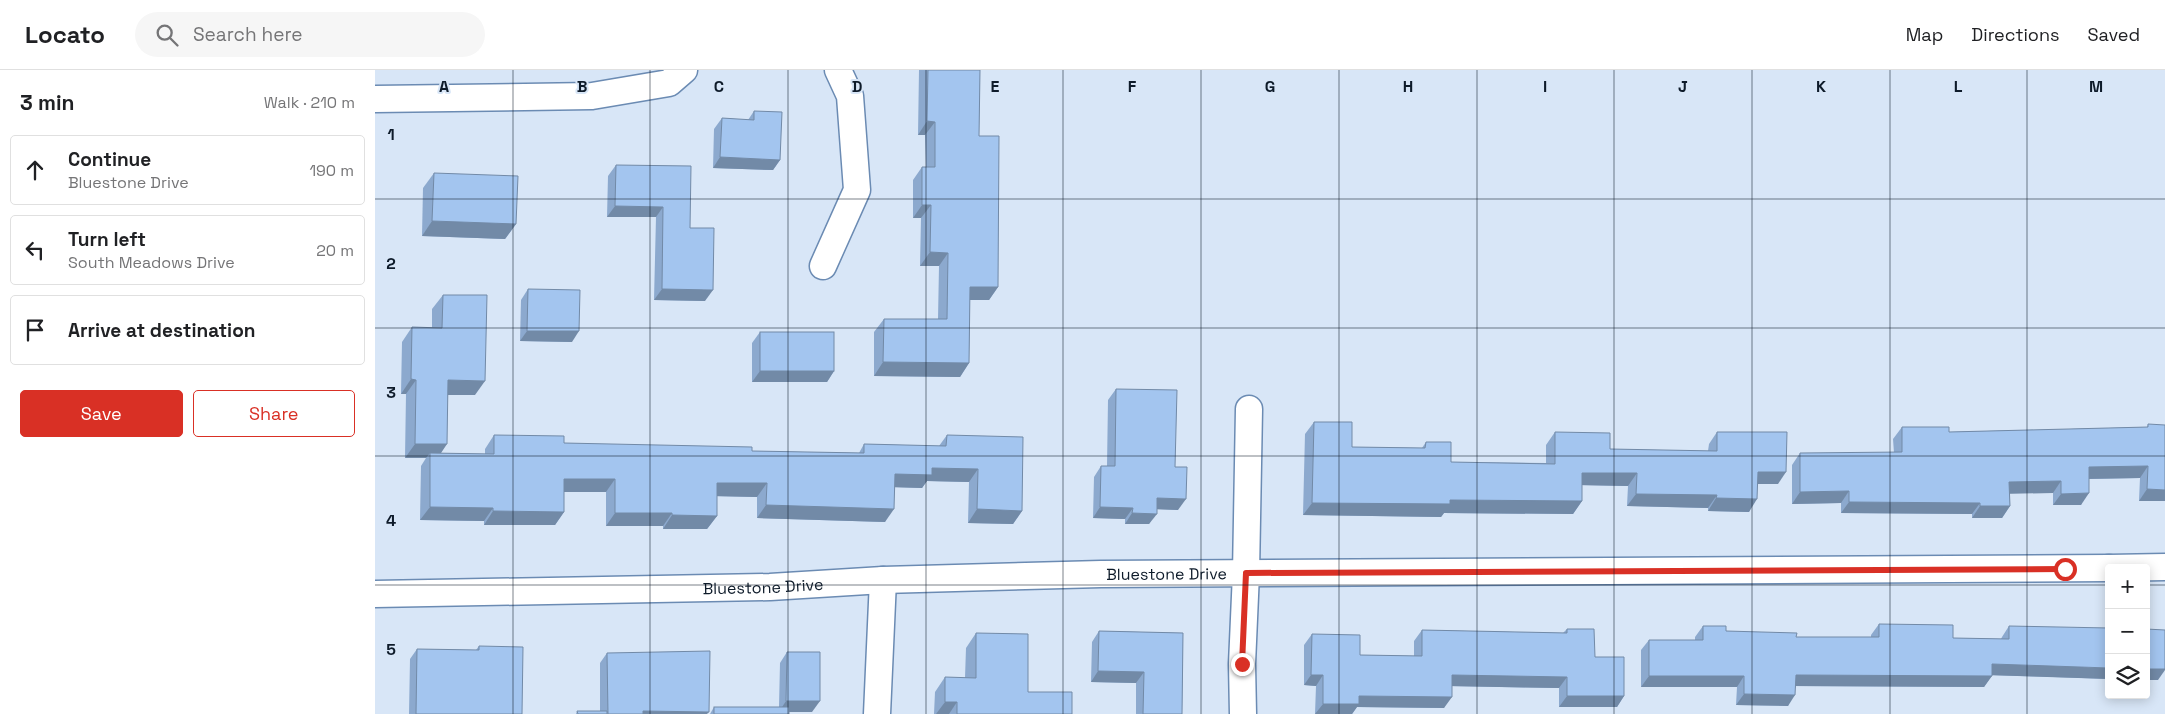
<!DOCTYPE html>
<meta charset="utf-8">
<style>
:root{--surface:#fff;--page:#f6f6f6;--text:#202124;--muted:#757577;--line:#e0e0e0;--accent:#d93025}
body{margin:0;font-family:"Space Grotesk",sans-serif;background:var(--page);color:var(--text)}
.controls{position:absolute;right:15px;bottom:15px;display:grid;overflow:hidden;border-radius:5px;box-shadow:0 2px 12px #0003}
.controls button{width:45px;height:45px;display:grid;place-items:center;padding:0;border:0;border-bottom:1px solid var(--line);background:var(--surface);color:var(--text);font:25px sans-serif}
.stop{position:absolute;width:15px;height:15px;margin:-11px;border:4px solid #d93025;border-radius:50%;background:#fff}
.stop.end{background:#d93025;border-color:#fff;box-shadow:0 1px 5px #0008}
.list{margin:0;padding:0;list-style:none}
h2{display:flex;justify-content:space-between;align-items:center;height:65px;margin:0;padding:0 20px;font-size:21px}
h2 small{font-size:16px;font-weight:400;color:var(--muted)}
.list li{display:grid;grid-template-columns:32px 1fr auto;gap:15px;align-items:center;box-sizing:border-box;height:70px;margin:0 10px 10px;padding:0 10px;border:1px solid var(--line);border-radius:5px}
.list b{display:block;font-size:19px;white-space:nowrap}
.list p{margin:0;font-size:16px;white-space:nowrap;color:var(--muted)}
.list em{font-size:16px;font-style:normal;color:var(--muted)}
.actions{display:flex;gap:10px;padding:15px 20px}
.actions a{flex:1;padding:11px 0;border:1px solid var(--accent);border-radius:5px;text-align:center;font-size:18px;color:var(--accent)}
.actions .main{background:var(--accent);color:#fff}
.icon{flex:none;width:28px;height:28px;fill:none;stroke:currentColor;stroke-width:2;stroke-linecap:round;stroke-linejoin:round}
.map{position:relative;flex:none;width:1790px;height:644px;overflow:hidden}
header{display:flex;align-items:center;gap:30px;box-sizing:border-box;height:70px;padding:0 25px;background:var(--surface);border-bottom:1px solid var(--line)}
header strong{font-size:24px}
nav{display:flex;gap:28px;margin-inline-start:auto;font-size:18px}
.search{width:350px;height:45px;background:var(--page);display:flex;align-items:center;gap:12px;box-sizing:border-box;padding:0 18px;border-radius:28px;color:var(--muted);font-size:19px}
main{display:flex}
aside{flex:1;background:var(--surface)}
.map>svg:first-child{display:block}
</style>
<header>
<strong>Locato</strong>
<div class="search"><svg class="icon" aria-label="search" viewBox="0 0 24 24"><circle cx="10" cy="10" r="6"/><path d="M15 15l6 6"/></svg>Search here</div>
<nav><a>Map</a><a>Directions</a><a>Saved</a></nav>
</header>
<main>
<aside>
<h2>3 min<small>Walk · 210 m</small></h2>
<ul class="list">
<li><svg class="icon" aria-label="ahead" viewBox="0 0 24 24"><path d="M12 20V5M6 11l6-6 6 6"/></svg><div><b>Continue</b><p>Bluestone Drive</p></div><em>190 m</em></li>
<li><svg class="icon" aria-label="left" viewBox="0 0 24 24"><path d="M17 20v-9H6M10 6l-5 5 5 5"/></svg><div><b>Turn left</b><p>South Meadows Drive</p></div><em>20 m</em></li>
<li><svg class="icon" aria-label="arrive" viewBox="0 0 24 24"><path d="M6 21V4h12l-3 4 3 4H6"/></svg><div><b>Arrive at destination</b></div></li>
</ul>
<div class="actions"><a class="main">Save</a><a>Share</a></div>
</aside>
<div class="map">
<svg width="1790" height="644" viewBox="0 0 1790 644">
<rect width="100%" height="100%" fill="#d8e6f7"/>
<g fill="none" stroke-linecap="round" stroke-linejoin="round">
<g stroke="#6b8bb3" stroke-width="29">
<g id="street">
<polyline points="0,29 217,26 294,13 309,0"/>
<polyline points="448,196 482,120 475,26 463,0"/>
<polyline points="1734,498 1790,497"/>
<path id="s1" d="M 0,524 L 395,517 L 508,510 L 726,504 L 1734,498"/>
<polyline points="502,644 508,510"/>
<polyline points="868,644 867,594 871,503 874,339"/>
</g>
</g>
<use href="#street" stroke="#fff" stroke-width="26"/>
</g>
<g fill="#8ca9ce">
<polygon points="544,0 605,0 604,66 623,217 614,230 595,230 594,293 585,307 499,306 499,262 509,249 563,249 564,196 545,196 546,148 538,148 538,110 547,97 551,97 550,65 543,65"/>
<polygon points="379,41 405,90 398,100 338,98 339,59 347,48 373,50"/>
<polygon points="241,95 315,158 330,231 279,230 281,147 232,147 233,106"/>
<polygon points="59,103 141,154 130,169 47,166 48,118"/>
<polygon points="153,219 197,272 145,271 146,230"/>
<polygon points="68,225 100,325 73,325 66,383 110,384 110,379 119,365 189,373 377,381 484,383 489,374 564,376 572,365 647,441 638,454 593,453 594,412 552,411 547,418 520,417 510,452 382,448 382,427 342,426 342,446 332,459 288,459 288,456 231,456 231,422 189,422 189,442 180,455 109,455 109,451 45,450 46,396 51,388 30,388 31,324 26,324 27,272 37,257 57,258 57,239"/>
<polygon points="385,262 459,301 452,312 377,312 377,273"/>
<polygon points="741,319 800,397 803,440 782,439 774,454 750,454 750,449 718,448 719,407 726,396 732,396 733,330"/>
<polygon points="939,352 977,377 1047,378 1051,372 1076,392 1171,393 1171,375 1180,362 1235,379 1333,381 1334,374 1342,362 1403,414 1383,414 1374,442 1333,441 1333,438 1252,436 1253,416 1207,415 1207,431 1198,444 1069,443 1066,447 928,445 930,364"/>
<polygon points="1773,354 1790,431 1764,431 1765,408 1714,409 1706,435 1678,435 1678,423 1635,423 1635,436 1627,448 1597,448 1597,444 1466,443 1466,433 1417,434 1417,395 1425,383 1519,383 1518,369 1527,357 1574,362 1772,357"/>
<polygon points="1504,554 1578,568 1626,569 1627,567 1634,556 1734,609 1617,605 1609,617 1421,616 1413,636 1361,635 1362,617 1266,617 1266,580 1274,570 1320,570 1320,567 1328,556 1351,561 1421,567 1496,567 1496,565"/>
<polygon points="1192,559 1220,587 1249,626 1242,637 1184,637 1184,618 1077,616 1069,638 982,637 977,644 940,644 941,616 929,615 929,575 937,564 985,585 1039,586 1039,571 1047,560 1188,563"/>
<polygon points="724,561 808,563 807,644 761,644 761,613 716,612 717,572"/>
<polygon points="601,563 653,622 697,644 559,644 560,622 570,607 590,608 591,578"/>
<polygon points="104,576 147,644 34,644 35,589 42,579 101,580"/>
<polygon points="412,582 437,642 414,642 414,644 335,644 339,637 404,637 405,593"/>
<polygon points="232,583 332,644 201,644 202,641 225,641 225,593"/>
</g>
<g fill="#728aa7">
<polygon points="552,51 560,52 550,65 543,65"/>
<polygon points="345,87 405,90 398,100 338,98"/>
<polygon points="547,135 556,135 546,148 538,148"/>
<polygon points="240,136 288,137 281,147 232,147"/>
<polygon points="57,151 141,154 130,169 47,166"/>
<polygon points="555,182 573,183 564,196 545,196"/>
<polygon points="595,217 623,217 614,230 585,230"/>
<polygon points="287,219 338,220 330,231 279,230"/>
<polygon points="152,261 204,261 197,272 145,271"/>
<polygon points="508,292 594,293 585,307 499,306"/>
<polygon points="385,301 459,301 452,312 377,312"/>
<polygon points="36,309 41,310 31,324 26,324"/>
<polygon points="73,310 110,311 100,325 63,325"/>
<polygon points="40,374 72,374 62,389 55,383 51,388 30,388"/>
<polygon points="1773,396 1765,408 1706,409 1714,397"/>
<polygon points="557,398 603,399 594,412 552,411 547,418 511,417 520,404"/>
<polygon points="1383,402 1411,402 1403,414 1374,414"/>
<polygon points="1207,403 1262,403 1253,416 1199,415"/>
<polygon points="189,409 240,409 231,422 180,422"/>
<polygon points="1686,411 1678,423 1626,424 1634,412"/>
<polygon points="342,413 392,413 382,427 333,426"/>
<polygon points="1772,419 1790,420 1790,431 1764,431"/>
<polygon points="1474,421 1466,433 1417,434 1425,422"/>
<polygon points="1714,423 1706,435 1678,435 1686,424"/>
<polygon points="1261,424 1342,425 1333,438 1252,436"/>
<polygon points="782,428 811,429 803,440 775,439"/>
<polygon points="1341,428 1382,429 1374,442 1333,441"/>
<polygon points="1075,430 1207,431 1198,444 1069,443 1066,447 928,445 937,433"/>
<polygon points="1474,432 1605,433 1597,444 1466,443"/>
<polygon points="391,435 519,439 510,452 382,448"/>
<polygon points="1605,436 1635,436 1627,448 1597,448"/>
<polygon points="55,437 118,438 109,451 45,450"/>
<polygon points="725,437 758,438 750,449 718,448"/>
<polygon points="602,439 647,441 638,454 593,453"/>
<polygon points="118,441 189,442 180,455 109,455"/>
<polygon points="240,443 297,443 288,456 231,456"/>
<polygon points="757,443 782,444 774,454 750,454"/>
<polygon points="297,445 342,446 332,459 288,459"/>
<polygon points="1617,594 1734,598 1734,609 1609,605"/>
<polygon points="1771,599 1790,599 1790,600 1783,610 1771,610"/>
<polygon points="723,601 769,602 761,613 716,612"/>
<polygon points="936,605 948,605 941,616 929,615"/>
<polygon points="1077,605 1192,607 1184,618 1070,616"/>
<polygon points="1421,605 1617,606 1609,617 1413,616"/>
<polygon points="1274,606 1369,606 1362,617 1266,617"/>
<polygon points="1369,624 1420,625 1413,636 1361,635"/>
<polygon points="984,626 1077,627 1069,638 982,637 977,644 940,644 948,634"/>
<polygon points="1192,626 1249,626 1242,637 1184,637"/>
<polygon points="411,631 445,631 437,642 404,642"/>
<polygon points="570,632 582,632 574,644 561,644"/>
<polygon points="268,641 334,642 332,644 266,644"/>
</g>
<g fill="#a3c5ef" stroke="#728aa7">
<polygon points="553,0 605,0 604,66 624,66 623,217 595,217 594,293 508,292 509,249 572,249 573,183 555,182 556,135 547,135 547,97 560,97 560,52 552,51"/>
<polygon points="379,41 407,42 405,90 345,87 347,48 379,50"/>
<polygon points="241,95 316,96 315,158 339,158 338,220 287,219 288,137 240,136"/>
<polygon points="59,103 143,106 141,154 57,151"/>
<polygon points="153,219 205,220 204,261 152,261"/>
<polygon points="68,225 112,225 110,311 73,310 72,374 40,374 41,310 36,309 37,257 67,258"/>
<rect x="385" y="262" width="74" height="39"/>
<polygon points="741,319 802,320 800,397 812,397 811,429 782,428 782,444 757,443 758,438 725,437 726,396 740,396"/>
<polygon points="939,352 977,352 977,377 1050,378 1051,372 1076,372 1076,392 1180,394 1180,362 1235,363 1235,379 1342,381 1342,362 1412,362 1411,402 1383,402 1382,429 1341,428 1342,425 1261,424 1262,403 1207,403 1207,431 1075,430 1075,434 937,433"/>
<polygon points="1773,354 1790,355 1790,420 1772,419 1773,396 1714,397 1714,423 1686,424 1686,411 1634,412 1635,436 1605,436 1605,433 1474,432 1474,421 1425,422 1425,383 1527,382 1527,357 1574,357 1574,362 1773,357"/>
<polygon points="119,365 189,366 189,373 377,377 377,381 489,383 489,374 571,376 572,365 648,367 647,441 602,439 603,399 557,398 557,405 520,404 519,439 391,435 392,413 342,413 342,446 297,445 297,443 240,443 240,409 189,409 189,442 118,441 118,438 55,437 55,383 119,384"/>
<polygon points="1504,554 1578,555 1578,568 1634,569 1634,556 1734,558 1734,598 1617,594 1617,606 1421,605 1420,625 1369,624 1369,606 1274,606 1274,570 1328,570 1328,556 1351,556 1351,561 1422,563 1421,567 1504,567"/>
<polygon points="1192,559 1219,559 1220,587 1249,587 1249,626 1192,626 1192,607 1077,605 1077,627 984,626 984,634 948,634 948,605 936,605 937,564 985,565 985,585 1047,586 1047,560 1192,563"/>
<polygon points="1771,559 1790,560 1790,599 1771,599"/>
<polygon points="724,561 808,563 807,644 768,644 769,602 723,601"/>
<polygon points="601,563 653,564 653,622 697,622 697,644 582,644 582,632 570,632 570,607 601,608"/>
<polygon points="104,576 148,577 147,644 41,644 42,579 104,580"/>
<polygon points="335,581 334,642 268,641 268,644 233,644 232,583"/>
<polygon points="412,582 445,582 445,631 411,631"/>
<rect x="339" y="637" width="75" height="7"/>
<polygon points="202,641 232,641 232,644 203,644"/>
</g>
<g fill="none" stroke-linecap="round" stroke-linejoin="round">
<polyline stroke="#d93025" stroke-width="6" points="867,594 871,503 1690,499"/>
</g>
<path fill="none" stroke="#0e1b2a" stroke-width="1" stroke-opacity="0.55" d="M 138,0 L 138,644M 275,0 L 275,644M 413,0 L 413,644M 551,0 L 551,644M 688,0 L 688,644M 826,0 L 826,644M 964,0 L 964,644M 1102,0 L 1102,644M 1239,0 L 1239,644M 1377,0 L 1377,644M 1515,0 L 1515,644M 1652,0 L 1652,644M 0,129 L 1790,129M 0,258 L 1790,258M 0,386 L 1790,386M 0,515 L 1734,515M 1771,515 L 1790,515"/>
<g text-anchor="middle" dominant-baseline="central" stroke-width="4" stroke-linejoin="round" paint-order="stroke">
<g font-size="16" fill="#0e1b2a" stroke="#d8e6f7">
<text stroke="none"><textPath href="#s1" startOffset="792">Bluestone Drive</textPath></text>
<text stroke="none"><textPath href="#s1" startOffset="388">Bluestone Drive</textPath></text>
</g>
</g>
<g font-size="16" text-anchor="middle" font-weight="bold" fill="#0e1b2a" stroke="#d8e6f7" stroke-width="4" stroke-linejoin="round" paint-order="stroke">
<text x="69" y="22">A</text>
<text x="207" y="22">B</text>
<text x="344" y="22">C</text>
<text x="482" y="22">D</text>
<text x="620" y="22">E</text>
<text x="757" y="22">F</text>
<text x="895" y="22">G</text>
<text x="1033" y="22">H</text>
<text x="1170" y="22">I</text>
<text x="1308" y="22">J</text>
<text x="1446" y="22">K</text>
<text x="1583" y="22">L</text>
<text x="1721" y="22">M</text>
<text x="16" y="70">1</text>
<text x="16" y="199">2</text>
<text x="16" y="328">3</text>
<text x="16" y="456">4</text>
<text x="16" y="585">5</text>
</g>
</svg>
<div class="controls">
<button>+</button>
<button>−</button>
<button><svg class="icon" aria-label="layers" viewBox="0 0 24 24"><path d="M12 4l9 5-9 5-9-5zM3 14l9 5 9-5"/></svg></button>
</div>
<div class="stop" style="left:1690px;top:499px"></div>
<div class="stop end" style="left:867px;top:594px"></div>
</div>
</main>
